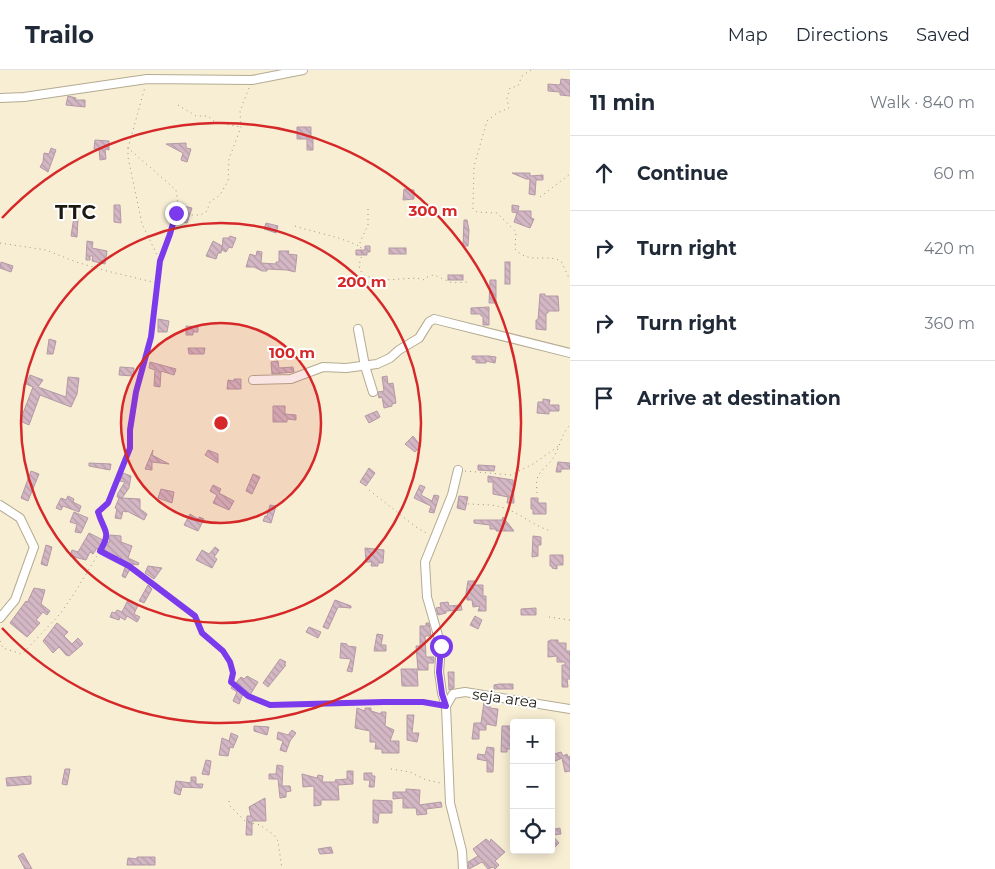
<!DOCTYPE html>
<meta charset="utf-8">
<style>
:root{--surface:#fff;--page:#f2f2f3;--text:#1f2937;--muted:#747a83;--line:#e0e1e3}
body{margin:0;font-family:Montserrat,sans-serif;background:var(--page);color:var(--text)}
.controls{position:absolute;right:15px;bottom:15px;display:grid;overflow:hidden;border-radius:5px;box-shadow:0 2px 12px #0003}
.controls button{width:45px;height:45px;display:grid;place-items:center;padding:0;border:0;border-bottom:1px solid var(--line);background:var(--surface);color:var(--text);font:25px sans-serif}
.stop{position:absolute;width:15px;height:15px;margin:-11px;border:4px solid #7c3aed;border-radius:50%;background:#fff}
.stop.end{background:#7c3aed;border-color:#fff;box-shadow:0 1px 5px #0008}
.list{margin:0;padding:0;list-style:none}
h2{display:flex;justify-content:space-between;align-items:center;height:65px;margin:0;padding:0 20px;font-size:21px}
h2 small{font-size:16px;font-weight:400;color:var(--muted)}
.list li{display:grid;grid-template-columns:32px 1fr auto;gap:15px;align-items:center;box-sizing:border-box;height:75px;padding:0 20px;border-top:1px solid var(--line)}
.list b{display:block;font-size:19px;white-space:nowrap}
.list em{font-size:16px;font-style:normal;color:var(--muted)}
.icon{flex:none;width:28px;height:28px;fill:none;stroke:currentColor;stroke-width:2;stroke-linecap:round;stroke-linejoin:round}
.map{position:relative;flex:none;width:570px;height:799px;overflow:hidden}
header{display:flex;align-items:center;gap:30px;box-sizing:border-box;height:70px;padding:0 25px;background:var(--surface);border-bottom:1px solid var(--line)}
header strong{font-size:24px}
nav{display:flex;gap:28px;margin-inline-start:auto;font-size:18px}
main{display:flex}
aside{flex:1;background:var(--surface)}
.map>svg:first-child{display:block}
</style>
<header>
<strong>Trailo</strong>
<nav><a>Map</a><a>Directions</a><a>Saved</a></nav>
</header>
<main>
<div class="map">
<svg width="570" height="799" viewBox="0 0 570 799">
<defs>
<pattern id="building-back-hatch" width="6" height="6" patternUnits="userSpaceOnUse" patternTransform="scale(1.25)"><rect width="6" height="6" fill="#d3b7c4"/><path d="M-1 5l2 2M0 0l6 6M5-1l2 2" fill="none" stroke="#b59da7"/></pattern>
</defs>
<rect width="100%" height="100%" fill="#f7eed3"/>
<g fill="url(#building-back-hatch)" stroke="#b499a5">
<polygon points="561,9 570,10 570,26 560,25 560,22 548,21 548,14 560,15"/>
<polygon points="68,26 76,28 75,30 85,30 85,37 66,35"/>
<polygon points="297,57 311,57 311,67 313,67 313,80 307,80 307,69 297,69"/>
<polygon points="95,70 109,71 109,80 105,79 106,89 100,90 99,79 94,79"/>
<polygon points="186,73 186,78 191,79 187,92 181,90 183,83 166,74"/>
<polygon points="51,78 56,80 48,102 40,97 43,92 44,83 49,84"/>
<polygon points="512,103 530,103 530,106 543,105 543,110 536,110 535,125 529,124 530,109 526,109"/>
<polygon points="404,119 414,120 414,129 403,130"/>
<polygon points="114,135 120,135 121,153 114,152"/>
<polygon points="512,135 519,136 518,141 531,141 531,148 534,149 530,158 514,152 517,143 512,142"/>
<polygon points="183,136 192,138 187,153 182,152 185,142 182,141"/>
<polygon points="74,147 78,148 77,167 71,166"/>
<polygon points="464,150 467,150 469,160 468,176 463,176"/>
<polygon points="266,153 278,156 276,163 264,159"/>
<polygon points="230,166 236,168 232,178 229,177 226,182 222,180 223,168 229,168"/>
<polygon points="87,171 93,172 92,178 107,181 105,194 92,191 93,186 90,186 90,190 86,190"/>
<polygon points="213,171 222,176 221,183 218,183 216,189 206,186"/>
<polygon points="365,176 370,176 370,182 367,182 367,185 356,185 356,180 365,180"/>
<rect x="389" y="178" width="17" height="6"/>
<polygon points="257,181 262,182 261,193 276,194 276,192 279,192 279,181 289,181 288,184 297,185 295,202 287,200 267,199 267,201 262,201 254,197 246,197 250,184 256,186"/>
<polygon points="1,192 13,196 11,202 0,198"/>
<rect x="505" y="192" width="5" height="22"/>
<rect x="448" y="205" width="15" height="5"/>
<polygon points="490,210 496,210 496,233 489,233"/>
<polygon points="540,224 545,224 545,226 558,226 559,241 548,241 548,243 546,243 546,260 536,259 536,250 538,250"/>
<polygon points="489,237 489,255 483,255 483,246 481,246 481,244 471,244 471,238"/>
<polygon points="158,249 169,251 167,262 158,262"/>
<polygon points="186,256 198,257 198,262 193,262 193,265 186,265"/>
<polygon points="49,269 56,271 53,284 47,284"/>
<polygon points="188,278 205,278 204,284 189,284"/>
<polygon points="472,286 489,286 496,287 495,293 486,291 486,293 476,293 476,290 472,289"/>
<polygon points="278,291 279,298 293,297 294,302 272,304 271,292"/>
<polygon points="150,292 176,299 174,305 161,301 160,317 154,316 155,300 149,298"/>
<polygon points="120,297 134,298 133,306 119,305"/>
<polygon points="30,305 43,310 38,317 66,327 68,307 79,308 77,324 71,337 40,325 29,355 20,351 33,317 26,314"/>
<polygon points="387,306 388,314 393,313 396,333 392,334 392,336 384,338 382,327 379,328 378,324 378,322 384,321 382,307"/>
<polygon points="234,309 241,309 241,319 227,319 228,310 234,311"/>
<polygon points="543,329 550,330 549,335 559,335 559,341 549,341 549,344 537,343 538,332 543,332"/>
<polygon points="273,336 285,336 285,344 296,345 296,350 287,349 287,352 273,352"/>
<polygon points="377,341 380,347 369,353 365,346"/>
<polygon points="413,366 421,376 415,382 405,374"/>
<polygon points="153,380 152,385 169,394 152,392 152,400 145,399"/>
<polygon points="208,380 218,384 218,393 205,385"/>
<polygon points="558,392 570,393 570,399 561,399 561,402 556,402"/>
<polygon points="89,393 111,394 110,400 89,396"/>
<polygon points="478,395 495,396 494,401 478,400"/>
<polygon points="369,398 375,403 366,416 360,412"/>
<polygon points="31,401 39,404 28,431 21,428"/>
<polygon points="123,403 131,406 129,418 122,428 140,429 140,439 147,444 144,450 127,441 127,442 123,441 121,449 115,448 117,439 115,438 119,428 122,428 117,427 118,423 125,412 120,411"/>
<polygon points="253,404 260,407 252,424 246,421"/>
<polygon points="488,406 513,410 514,433 507,433 508,427 493,424 493,412 488,412"/>
<polygon points="213,415 221,419 219,423 234,431 229,440 213,433 217,425 210,421"/>
<polygon points="420,415 425,417 421,425 432,431 434,425 439,426 434,443 429,442 431,436 414,428"/>
<polygon points="161,419 174,422 172,433 158,428"/>
<polygon points="68,426 74,429 73,432 81,436 79,442 63,436 61,440 56,438 61,428 66,430"/>
<polygon points="459,426 468,427 465,440 457,438"/>
<polygon points="531,428 538,428 538,433 546,433 546,444 533,444 533,439 531,439"/>
<polygon points="270,435 276,436 271,453 263,451 265,446 267,446"/>
<polygon points="74,442 88,448 81,463 75,462 77,454 70,452"/>
<polygon points="190,444 198,449 199,447 204,449 198,461 184,455"/>
<polygon points="503,447 514,461 496,461 496,459 490,459 490,455 474,453 474,450 502,450"/>
<polygon points="89,463 109,473 110,465 121,466 121,472 132,476 128,488 139,493 138,495 133,494 125,508 122,506 127,492 120,490 121,487 112,486 97,478 93,484 90,482 86,490 70,486 72,480 78,482"/>
<polygon points="533,466 541,467 541,475 538,475 538,486 532,487"/>
<polygon points="46,475 52,477 47,496 41,494"/>
<polygon points="215,477 219,480 214,487 217,489 212,498 196,490 202,480 209,484"/>
<polygon points="365,478 384,480 383,493 378,493 378,496 371,496 372,492 366,492"/>
<polygon points="550,485 563,485 563,495 557,495 557,499 552,498 552,496 550,496"/>
<polygon points="148,496 162,498 154,509 145,503"/>
<polygon points="468,511 475,511 475,515 483,515 483,526 486,526 486,541 478,541 480,536 473,537 472,530 467,530 466,523"/>
<polygon points="148,515 152,519 144,533 142,532 139,531"/>
<polygon points="34,518 45,520 41,534 50,541 47,545 43,542 36,550 40,553 27,567 10,553 26,531 27,533"/>
<polygon points="128,530 138,535 134,544 140,547 137,552 127,546 125,550 120,547 119,550 110,547 112,542 115,543 117,540 122,542"/>
<polygon points="335,530 351,536 351,538 338,537 328,559 323,557"/>
<polygon points="448,532 449,536 461,535 462,540 446,541 446,543 438,545 436,538 441,537 440,533"/>
<polygon points="536,538 536,545 521,545 521,539"/>
<polygon points="475,546 482,550 478,559 470,555"/>
<polygon points="57,553 68,562 64,566 72,574 78,568 83,574 69,586 66,585 59,577 53,583 43,571"/>
<polygon points="426,553 429,553 431,566 425,566 426,587 434,587 434,593 428,593 428,600 418,600 416,576 420,576 420,556 426,556"/>
<polygon points="309,557 321,562 318,568 306,562"/>
<polygon points="377,564 383,565 381,575 386,575 386,581 374,581"/>
<polygon points="550,570 558,570 558,573 566,573 566,581 570,581 570,609 567,609 568,617 562,617 562,595 565,595 565,592 557,592 557,586 548,587 548,571 550,571"/>
<polygon points="341,573 347,574 347,576 356,577 352,602 347,601 351,589 340,588"/>
<polygon points="280,589 286,592 284,595 286,595 268,617 263,613"/>
<polygon points="401,599 417,599 418,616 402,616"/>
<polygon points="448,602 454,602 454,618 449,620"/>
<polygon points="247,606 258,612 250,625 244,621 239,634 233,631 237,622 231,618 241,607 244,609"/>
<polygon points="499,614 513,614 513,619 494,619 494,615"/>
<polygon points="484,632 490,632 490,638 498,639 496,656 486,654 486,660 479,660 479,669 472,669 474,653 481,653"/>
<polygon points="357,638 365,641 365,638 371,638 371,641 381,644 381,642 386,642 385,656 394,660 390,671 399,671 399,683 382,683 382,679 375,679 376,672 370,672 370,661 355,658"/>
<polygon points="407,645 414,645 412,663 419,663 417,672 407,670"/>
<polygon points="254,656 269,657 267,665 254,661"/>
<polygon points="502,656 514,656 514,679 507,679 507,682 501,682"/>
<polygon points="292,660 296,663 290,671 286,682 280,680 283,671 277,669 278,662 288,665"/>
<polygon points="231,663 238,666 233,678 230,677 228,686 219,685 222,668 229,671"/>
<polygon points="487,677 494,678 493,702 487,702 487,691 477,689 478,684 485,685"/>
<polygon points="561,682 563,686 567,684 568,687 570,686 570,701 565,702 562,688 553,692 551,685"/>
<polygon points="206,690 211,691 209,705 202,704"/>
<polygon points="277,695 283,696 282,716 290,716 291,721 286,722 286,727 280,728 278,709 269,709 269,704 276,704"/>
<polygon points="65,699 70,699 67,715 62,714"/>
<polygon points="347,701 353,701 353,714 338,715 339,730 321,730 321,735 314,736 314,716 303,717 302,704 317,708 318,705 323,706 322,712 336,712 335,710 347,709"/>
<polygon points="364,703 372,703 372,706 375,706 374,717 369,717 370,710 364,710"/>
<polygon points="31,706 31,714 7,716 6,708"/>
<polygon points="191,707 196,707 196,714 203,714 202,718 182,717 180,725 174,723 176,711 191,713"/>
<polygon points="406,719 420,720 419,735 441,732 442,737 426,739 427,744 417,745 416,738 403,738 403,728 393,729 393,722 406,722"/>
<polygon points="265,728 266,751 252,751 252,765 246,765 247,746 251,746 249,737"/>
<polygon points="373,730 392,731 392,743 379,743 378,753 373,753"/>
<polygon points="560,758 561,764 552,765 559,773 551,781 551,760"/>
<polygon points="486,769 490,772 491,769 505,782 495,791 499,795 495,799 493,797 488,799 482,792 469,799 468,792 478,786 473,779"/>
<polygon points="331,777 333,783 320,784 318,779"/>
<polygon points="23,783 32,799 25,799 18,786"/>
<polygon points="137,787 155,787 155,795 127,795 128,788 137,789"/>
</g>
<g fill="none" stroke-linecap="round" stroke-linejoin="round">
<g stroke="#b4ab92" stroke-width="10">
<g id="minor">
<polyline points="0,28 24,27 147,9 252,10 303,0"/>
<polyline points="358,259 365,296 373,322"/>
<polyline points="253,310 291,309 323,297 346,298 377,294 390,288 399,280 419,268 429,252 434,249 570,283"/>
<polyline points="458,400 452,425 425,492 427,527 441,576 439,602 442,623 446,636 450,733 462,781 463,799"/>
<polyline points="0,435 20,448 34,477 15,530 0,548"/>
<polyline points="446,636 453,624 465,622 570,639"/>
</g>
</g>
<g stroke="#9d9682" stroke-width="1" stroke-dasharray="1 4" stroke-linecap="butt">
<path d="M 531,0 L 522,6 L 518,16 L 510,18 L 507,28 L 509,38 L 497,43 L 487,51 L 474,96 L 473,139 L 477,142 L 497,143 L 516,162 L 515,179 C 530,195 543,183 561,191 L 570,210"/>
<polyline points="178,35 196,46 208,46 215,52 241,57"/>
<polyline points="128,78 128,87 142,154 160,191"/>
<polyline points="540,127 570,104"/>
<path d="M 368,139 L 368,155 L 360,172 L 362,185 L 359,195 L 360,200 L 365,206 L 384,210 L 417,208 L 423,210 C 435,201 436,207 448,211 C 453,214 462,212 468,212"/>
<polyline points="177,143 187,145 201,145 207,141 210,132 220,125 228,111 229,89 241,57 240,41 249,18"/>
<path d="M 295,156 C 316,163 338,166 359,176"/>
<polyline points="0,173 46,180 76,192 107,201 157,213"/>
<polyline points="465,401 511,405 533,394 560,375"/>
<polyline points="369,420 416,457 428,464"/>
<path d="M 537,423 C 537,419 536,414 537,410 C 538,402 546,397 551,391 C 560,380 560,365 570,355"/>
<path d="M 458,432 C 472,436 487,433 501,437 C 519,442 533,456 551,461"/>
<polyline points="101,482 129,496 195,547 201,563 223,581 230,591 233,603 231,612 248,626 270,635 384,632 423,632 438,635"/>
<polyline points="549,547 570,550"/>
<polyline points="0,571 3,578 22,584 61,543 77,519 106,471 107,464 98,443 108,433 130,378 130,360 136,322 151,267 160,191 170,165 178,135 176,120 128,78 145,17"/>
<polyline points="391,699 410,702 426,710 441,713"/>
<polyline points="229,731 230,736 246,752 260,755 274,765 278,771 282,799"/>
</g>
<use href="#minor" stroke="#fff" stroke-width="8"/>
</g>
<g fill="none" stroke-linecap="round" stroke-linejoin="round">
<path stroke="#7c3aed" stroke-width="6" d="M 176,143 L 170,164 L 160,191 L 151,267 L 136,322 L 130,360 L 130,378 L 108,433 L 98,442 C 104,462 112,461 100,481 L 129,496 L 195,546 L 202,563 L 223,581 L 230,592 L 233,603 L 231,612 L 248,626 L 270,635 L 384,632 L 423,632 L 446,636 L 442,624 L 439,602 L 441,576"/>
</g>
<circle cx="221" cy="353" r="100" fill="#d62828" fill-opacity=".12"/>
<g fill="none" stroke="#d62828" stroke-width="2.5">
<circle cx="221" cy="353" r="100"/>
<circle cx="221" cy="353" r="200"/>
<path d="M2 148A300 300 0 1 1 2 558"/>
</g>
<g text-anchor="middle" dominant-baseline="central" stroke-width="4" stroke-linejoin="round" paint-order="stroke">
<g font-size="15" fill="#1d1910" stroke="#fff">
<text transform="translate(505 628) rotate(8)">seja area</text>
</g>
<g font-size="20" font-weight="bold" letter-spacing="1" fill="#1d1910" stroke="#fff">
<text x="76" y="142">TTC</text>
</g>
</g>
<circle cx="221" cy="353" r="8" fill="#d62828" stroke="#fff" stroke-width="2.5"/>
<g font-size="15" text-anchor="middle" font-weight="bold" fill="#d62828" stroke="#fff" stroke-width="4" stroke-linejoin="round" paint-order="stroke">
<text x="433" y="146">300 m</text>
<text x="362" y="217">200 m</text>
<text x="292" y="288">100 m</text>
</g>
</svg>
<div class="controls">
<button>+</button>
<button>−</button>
<button><svg class="icon" aria-label="locate" viewBox="0 0 24 24"><circle cx="12" cy="12" r="6"/><path d="M12 2v4M12 18v4M2 12h4M18 12h4"/></svg></button>
</div>
<div class="stop" style="left:441px;top:576px"></div>
<div class="stop end" style="left:176px;top:143px"></div>
</div>
<aside>
<h2>11 min<small>Walk · 840 m</small></h2>
<ul class="list">
<li><svg class="icon" aria-label="ahead" viewBox="0 0 24 24"><path d="M12 20V5M6 11l6-6 6 6"/></svg><div><b>Continue</b></div><em>60 m</em></li>
<li><svg class="icon" aria-label="right" viewBox="0 0 24 24"><path d="M7 20v-9h11M14 6l5 5-5 5"/></svg><div><b>Turn right</b></div><em>420 m</em></li>
<li><svg class="icon" aria-label="right" viewBox="0 0 24 24"><path d="M7 20v-9h11M14 6l5 5-5 5"/></svg><div><b>Turn right</b></div><em>360 m</em></li>
<li><svg class="icon" aria-label="arrive" viewBox="0 0 24 24"><path d="M6 21V4h12l-3 4 3 4H6"/></svg><div><b>Arrive at destination</b></div></li>
</ul>
</aside>
</main>
